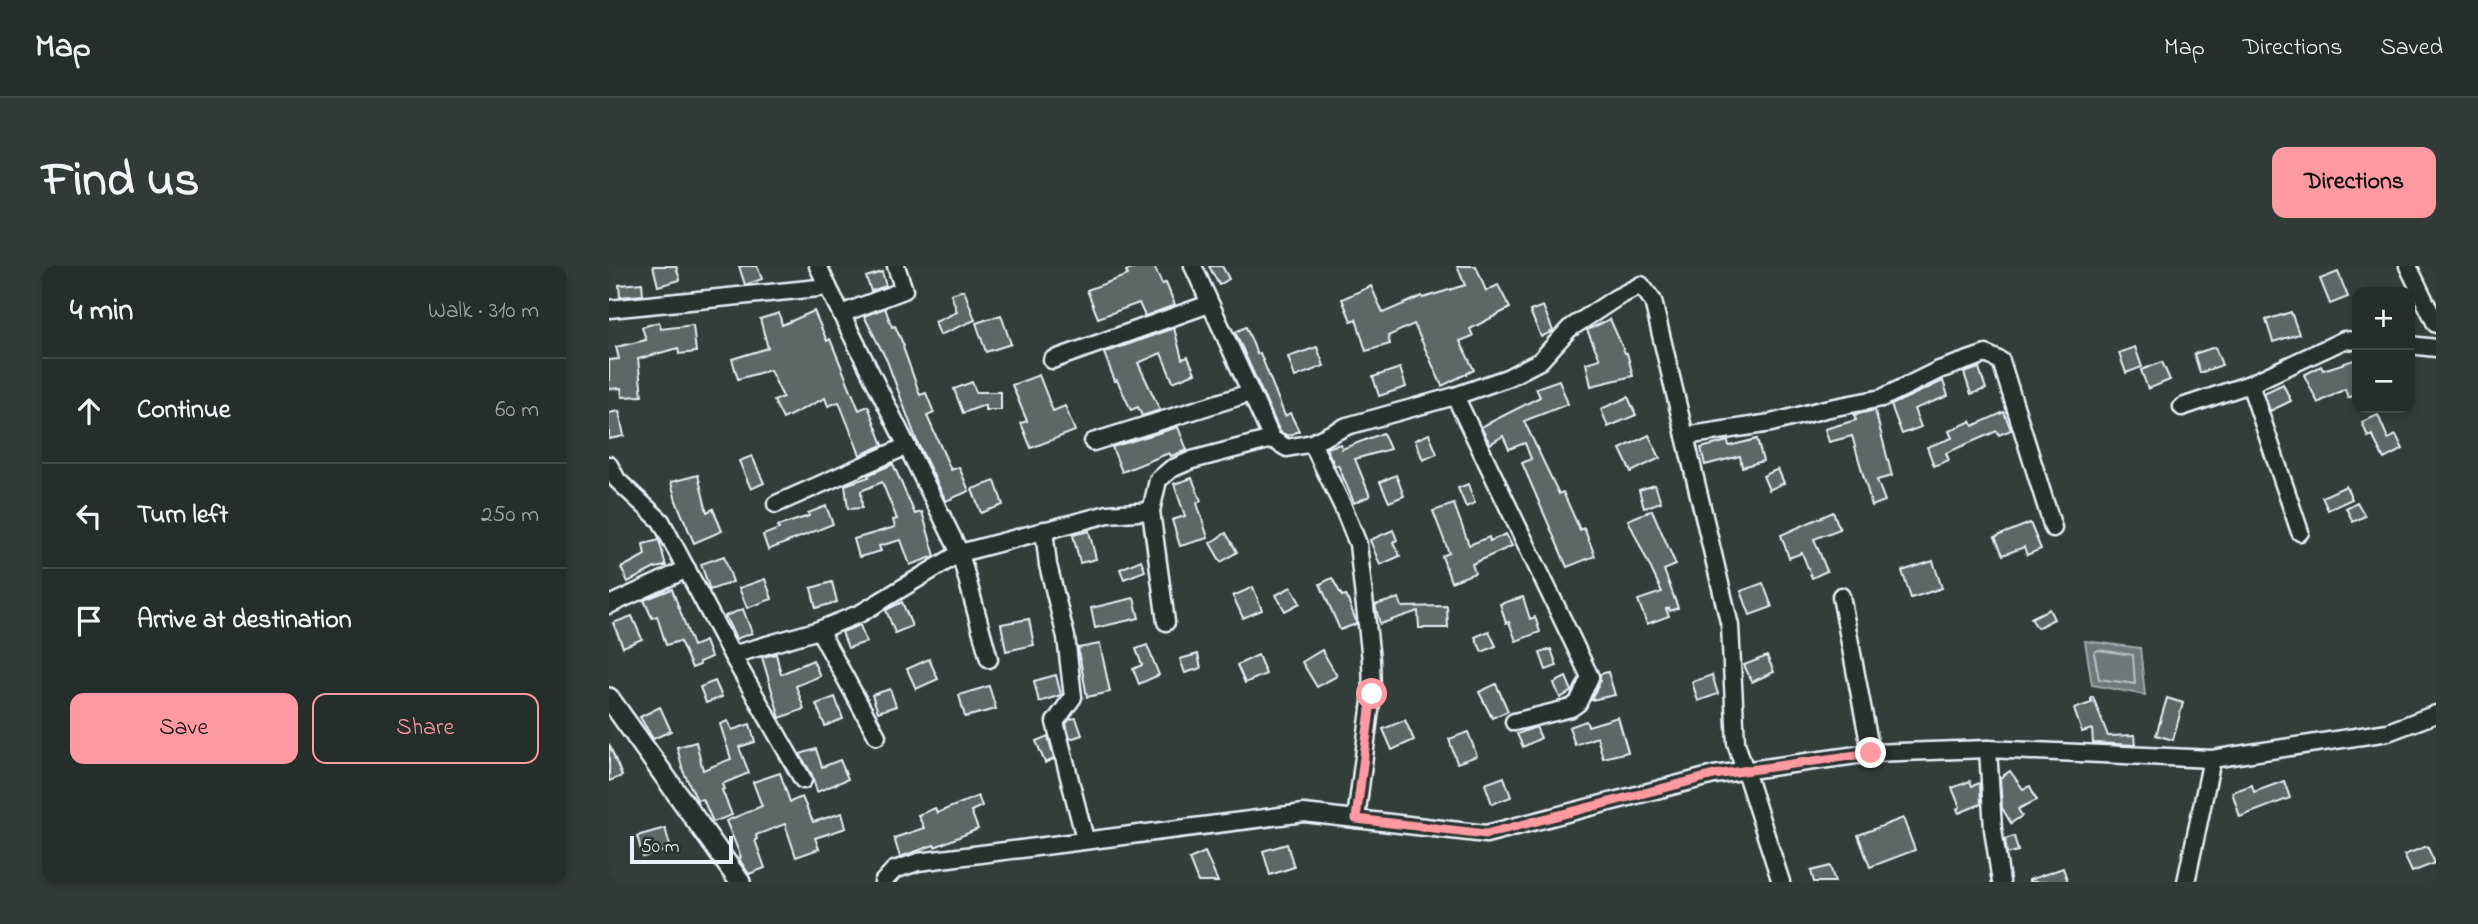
<!DOCTYPE html>
<meta charset="utf-8">
<style>
:root{--surface:#262e2b;--page:#323a37;--text:#f1f3f6;--muted:#a4a8a9;--line:#424a47;--accent:#ff9aa2}
body{margin:0;font-family:"Indie Flower",sans-serif;background:var(--page);color:var(--text)}
.controls{position:absolute;right:21px;top:21px;display:grid;overflow:hidden;border-radius:14px;box-shadow:0 4px 10px #0003}
.controls button{width:63px;height:63px;display:grid;place-items:center;padding:0;border:0;border-bottom:2px solid var(--line);background:var(--surface);color:var(--text);font:35px sans-serif}
.scale{position:absolute;left:21px;bottom:18px;width:103px;box-sizing:border-box;padding-left:7px;border:4px solid #e8f1f8;border-top:0;font-size:19px;line-height:24px;white-space:nowrap;color:#e8f1f8;-webkit-text-stroke:5px #26332d;paint-order:stroke}
.stop{position:absolute;width:21px;height:21px;margin:-16px;border:5px solid #ff9aa2;border-radius:50%;background:#fff}
.stop.end{background:#ff9aa2;border-color:#fff;box-shadow:0 2px 7px #0008}
.list{margin:0;padding:0;list-style:none}
h2{display:flex;justify-content:space-between;align-items:center;height:91px;margin:0;padding:0 28px;font-size:30px}
h2 small{font-size:23px;font-weight:400;color:var(--muted)}
.list li{display:grid;grid-template-columns:46px 1fr auto;gap:21px;align-items:center;box-sizing:border-box;height:105px;padding:0 28px;border-top:2px solid var(--line)}
.list b{display:block;font-size:26px;white-space:nowrap}
.list em{font-size:23px;font-style:normal;color:var(--muted)}
.actions{display:flex;gap:14px;padding:21px 28px}
.actions a{flex:1;padding:16px 0;border:2px solid var(--accent);border-radius:14px;text-align:center;font-size:24px;color:var(--accent)}
.actions .main{background:var(--accent);color:#111}
.icon{flex:none;width:38px;height:38px;fill:none;stroke:currentColor;stroke-width:2;stroke-linecap:round;stroke-linejoin:round}
.map{position:relative;flex:none;width:1827px;height:616px;overflow:hidden;border-radius:14px}
header{display:flex;align-items:center;gap:42px;box-sizing:border-box;height:98px;padding:0 35px;background:var(--surface);border-bottom:2px solid var(--line)}
header strong{font-size:33px}
nav{display:flex;gap:38px;margin-inline-start:auto;font-size:24px}
.intro{display:flex;align-items:center;justify-content:space-between;box-sizing:border-box;height:168px;padding:0 42px}
h1{margin:0;font-size:49px}
.button{padding:18px 32px;border-radius:14px;background:var(--accent);color:#111;font-size:24px;font-weight:700}
main{display:flex;gap:42px;padding:0 42px}
aside{flex:1;background:var(--surface);border-radius:14px;box-shadow:0 4px 10px #0003}
.map>svg:first-child{display:block}
</style>
<header>
<strong>Map</strong>
<nav><a>Map</a><a>Directions</a><a>Saved</a></nav>
</header>
<div class="intro"><h1>Find us</h1><a class="button">Directions</a></div>
<main>
<aside>
<h2>4 min<small>Walk · 310 m</small></h2>
<ul class="list">
<li><svg class="icon" aria-label="ahead" viewBox="0 0 24 24"><path d="M12 20V5M6 11l6-6 6 6"/></svg><div><b>Continue</b></div><em>60 m</em></li>
<li><svg class="icon" aria-label="left" viewBox="0 0 24 24"><path d="M17 20v-9H6M10 6l-5 5 5 5"/></svg><div><b>Turn left</b></div><em>250 m</em></li>
<li><svg class="icon" aria-label="arrive" viewBox="0 0 24 24"><path d="M6 21V4h12l-3 4 3 4H6"/></svg><div><b>Arrive at destination</b></div></li>
</ul>
<div class="actions"><a class="main">Save</a><a>Share</a></div>
</aside>
<div class="map">
<svg width="1827" height="616" viewBox="0 0 1827 616">
<rect width="100%" height="100%" fill="#323e39"/>
<filter id="ink" filterUnits="userSpaceOnUse"><feTurbulence type="fractalNoise" baseFrequency=".0143" numOctaves="2"/><feDisplacementMap in="SourceGraphic" scale="14" xChannelSelector="R" yChannelSelector="G"/><feConvolveMatrix kernelMatrix="1 2 1 2 8 2 1 2 1" color-interpolation-filters="sRGB"/></filter>
<g filter="url(#ink)">
<polygon fill="#6d7978" stroke="#9ea9ab" stroke-width="2" points="1476,375 1531,382 1536,429 1483,419"/>
<g fill="none" stroke-linecap="round" stroke-linejoin="round">
<polygon stroke="#b7c1c5" stroke-width="2" points="1489,384 1524,389 1526,418 1490,413 1485,387"/>
</g>
<g fill="#5c6865" stroke="#e8f1f8" stroke-width="2">
<polygon points="44,0 67,0 71,14 49,20"/>
<polygon points="130,0 148,0 153,13 136,19"/>
<polygon points="530,0 545,0 553,18 557,17 566,39 536,50 530,37 489,52 478,24 519,9 517,5"/>
<polygon points="600,0 613,0 620,13 610,19"/>
<polygon points="848,0 867,0 877,25 889,19 901,42 861,63 864,70 851,75 865,104 833,120 805,58 779,70 781,78 757,85 747,53 742,55 733,33 762,20 774,47 813,30 814,32 856,19"/>
<polygon points="273,6 277,20 262,25 257,11"/>
<polygon points="1729,6 1739,31 1721,38 1711,13"/>
<polygon points="33,17 34,29 11,31 10,19"/>
<polygon points="355,24 366,54 331,69 326,56 348,46 342,28"/>
<polygon points="934,40 944,65 932,71 921,45"/>
<polygon points="276,42 283,61 286,60 295,80 294,81 311,129 317,127 325,147 318,150 342,204 350,201 360,225 337,235 309,178 278,95 255,50"/>
<polygon points="205,45 218,75 221,73 250,144 259,140 274,179 251,189 230,136 219,140 216,132 174,153 165,135 174,131 161,104 129,113 123,93 159,82 151,53 170,47 173,59"/>
<polygon points="1682,46 1690,68 1664,76 1657,54"/>
<polygon points="392,49 402,78 377,86 367,57"/>
<polygon points="1001,53 1016,87 1018,87 1024,110 982,120 977,97 991,93 978,64"/>
<polygon points="50,56 52,63 84,59 87,86 70,88 69,82 29,93 33,130 13,131 12,122 0,123 0,94 10,93 7,81 37,74 33,61"/>
<polygon points="637,61 648,88 651,87 676,150 681,147 690,165 679,170 671,166 626,66"/>
<polygon points="565,62 573,93 579,91 586,107 564,116 552,87 529,97 551,144 533,150 529,141 522,144 508,114 506,115 495,87"/>
<polygon points="708,81 715,100 686,111 679,91"/>
<polygon points="1526,81 1533,101 1517,107 1510,87"/>
<polygon points="1606,81 1613,99 1591,107 1585,88"/>
<polygon points="1748,93 1748,128 1739,132 1736,123 1709,137 1695,109 1712,100 1714,104"/>
<polygon points="1553,96 1561,114 1539,123 1532,104"/>
<polygon points="791,102 797,121 770,130 764,111"/>
<polygon points="1370,102 1377,123 1362,128 1355,107"/>
<polygon points="430,109 444,145 456,140 466,165 422,182 412,157 418,155 403,119"/>
<polygon points="950,114 959,138 915,155 950,228 954,226 971,264 975,262 986,290 958,301 913,197 922,193 916,177 900,183 894,170 881,178 872,161 931,131 927,122"/>
<polygon points="1334,115 1339,130 1305,143 1312,161 1293,168 1282,139"/>
<polygon points="363,116 367,126 392,126 392,144 376,144 376,139 354,147 345,123"/>
<polygon points="1674,118 1682,135 1661,145 1655,127"/>
<polygon points="1019,131 1027,149 999,161 992,143"/>
<polygon points="1266,144 1283,210 1268,214 1276,235 1263,240 1243,170 1220,176 1216,163 1247,154 1245,149"/>
<polygon points="10,145 15,170 0,173 0,147"/>
<polygon points="1395,146 1402,164 1390,169 1388,165 1337,187 1340,194 1325,200 1318,181 1343,172 1340,165 1362,155 1364,160"/>
<polygon points="1769,149 1779,173 1787,169 1794,183 1775,193 1763,169 1759,171 1753,156"/>
<polygon points="569,161 578,184 562,190 560,187 513,206 503,181"/>
<polygon points="774,167 781,183 746,193 761,230 745,237 729,199 726,200 717,182 732,178 733,183"/>
<polygon points="820,168 828,188 814,194 806,174"/>
<polygon points="1040,169 1051,192 1022,206 1011,183"/>
<polygon points="1148,173 1154,195 1133,201 1131,190 1096,199 1092,182 1119,175 1120,180"/>
<polygon points="143,190 155,217 142,223 130,195"/>
<polygon points="284,198 306,248 313,246 326,290 301,299 292,274 270,280 272,285 250,291 245,273 286,261 284,254 288,253 273,216 252,225 253,242 239,243 236,219 260,211 259,209"/>
<polygon points="1169,203 1175,217 1160,224 1154,210"/>
<polygon points="89,209 98,246 104,243 113,265 85,277 67,235 62,216"/>
<polygon points="787,209 795,230 780,236 771,216"/>
<polygon points="583,212 592,235 588,237 599,272 571,280 563,254 576,250 565,218"/>
<polygon points="386,215 394,239 372,247 363,223"/>
<polygon points="859,218 866,237 857,241 849,222"/>
<polygon points="1046,219 1052,236 1035,242 1030,224"/>
<polygon points="1737,220 1743,233 1719,244 1713,231"/>
<polygon points="1748,236 1756,250 1744,256 1737,242"/>
<polygon points="845,238 860,279 880,271 881,275 897,268 903,280 863,298 866,307 842,316 833,290 840,287 824,245"/>
<polygon points="217,240 224,258 159,284 154,269 170,263 169,260 200,250 199,247"/>
<polygon points="1043,244 1067,299 1055,304 1069,342 1061,345 1060,342 1057,343 1060,350 1038,358 1029,334 1053,326 1019,254"/>
<polygon points="1224,246 1231,263 1205,273 1218,305 1203,312 1193,287 1180,292 1172,269"/>
<polygon points="1421,257 1432,283 1418,289 1415,281 1394,289 1386,271"/>
<polygon points="784,264 788,274 784,276 791,290 771,299 761,274"/>
<polygon points="480,265 487,293 471,297 464,269"/>
<polygon points="617,267 628,286 612,296 601,277"/>
<polygon points="50,274 57,300 46,302 19,316 12,302 36,289 34,278"/>
<polygon points="115,290 124,316 101,324 92,298"/>
<polygon points="532,294 536,305 515,313 511,303"/>
<polygon points="1324,295 1333,322 1302,332 1293,305"/>
<polygon points="723,312 733,330 737,329 747,355 747,358 731,364 711,318"/>
<polygon points="156,313 163,333 138,342 130,322"/>
<polygon points="223,316 228,336 207,342 202,322"/>
<polygon points="1154,317 1163,341 1141,349 1132,325"/>
<polygon points="644,321 653,344 634,352 624,330"/>
<polygon points="682,321 691,337 676,345 667,329"/>
<polygon points="63,323 84,380 96,375 102,391 90,396 91,399 83,402 71,375 57,379 48,350 43,352 35,334"/>
<polygon points="914,331 921,353 926,351 931,366 907,375 900,356 897,357 891,338"/>
<polygon points="525,332 530,352 486,362 482,342"/>
<polygon points="790,332 793,341 838,340 839,362 810,362 809,345 771,358 766,339"/>
<polygon points="293,336 303,360 286,367 277,344"/>
<polygon points="134,343 143,367 127,373 116,350"/>
<polygon points="1440,343 1445,353 1428,362 1422,352"/>
<polygon points="23,350 33,373 14,381 4,357"/>
<polygon points="420,353 425,379 397,385 392,358"/>
<polygon points="251,359 257,376 239,382 233,366"/>
<polygon points="880,365 887,380 873,386 866,371"/>
<polygon points="491,378 501,426 478,431 469,382"/>
<polygon points="538,379 550,409 530,418 524,403 533,399 527,383"/>
<polygon points="942,383 948,400 937,404 931,387"/>
<polygon points="713,384 728,410 708,421 693,396"/>
<polygon points="167,388 172,408 204,394 211,410 187,420 195,443 171,452 153,391"/>
<polygon points="589,388 592,402 576,407 571,393"/>
<polygon points="649,389 657,408 636,417 628,399"/>
<polygon points="1158,390 1165,406 1143,416 1135,399"/>
<polygon points="320,393 329,413 307,423 298,403"/>
<polygon points="999,406 1006,429 982,434 991,415 991,408"/>
<polygon points="447,409 452,429 430,436 425,415"/>
<polygon points="1103,409 1109,428 1089,435 1083,416"/>
<polygon points="957,411 963,425 951,432 945,417"/>
<polygon points="106,415 113,431 97,437 91,421"/>
<polygon points="887,418 899,445 883,452 870,426"/>
<polygon points="380,420 387,443 356,451 350,429"/>
<polygon points="281,423 287,440 269,446 263,429"/>
<polygon points="226,431 234,453 216,460 207,438"/>
<polygon points="1482,431 1484,431 1499,470 1526,469 1527,479 1484,477 1483,463 1473,466 1465,443 1482,437"/>
<polygon points="1558,432 1574,437 1564,474 1547,469"/>
<polygon points="51,441 62,465 44,473 31,451"/>
<polygon points="1009,451 1019,486 994,492 988,471 966,479 960,461 977,455 979,460"/>
<polygon points="467,452 473,469 461,473 457,458 461,453"/>
<polygon points="796,454 805,474 783,484 774,463"/>
<polygon points="119,455 123,464 141,458 146,476 130,481 140,507 113,518 115,523 113,524 123,549 104,556 94,533 88,534 74,505 68,481 87,476 94,504 122,493 111,458"/>
<polygon points="927,461 932,472 914,481 908,468"/>
<polygon points="859,466 868,490 848,497 840,473"/>
<polygon points="439,470 445,493 436,497 427,475"/>
<polygon points="0,478 13,510 0,515"/>
<polygon points="207,483 213,501 231,494 239,513 208,526 203,509 191,488"/>
<polygon points="1401,505 1414,523 1421,520 1428,534 1409,543 1413,550 1402,557 1393,542 1391,512"/>
<polygon points="171,507 181,536 193,531 204,556 233,547 237,562 206,572 210,583 187,591 176,558 147,569 148,573 146,574 156,602 140,608 132,596 130,592 132,591 117,555 153,540 144,516"/>
<polygon points="895,511 902,531 883,538 876,518"/>
<polygon points="1361,515 1363,520 1371,517 1372,538 1350,547 1348,543 1351,541 1343,522"/>
<polygon points="1675,515 1681,532 1631,551 1623,526 1643,519 1645,526"/>
<polygon points="369,530 373,540 362,545 369,563 326,581 325,579 291,591 285,572 315,562 309,549 326,542 328,547"/>
<polygon points="1294,552 1306,584 1261,601 1249,569"/>
<polygon points="56,562 62,583 34,591 28,570"/>
<polygon points="1405,570 1409,585 1398,588 1396,573"/>
<polygon points="678,578 685,601 661,609 654,585"/>
<polygon points="1818,580 1826,597 1803,606 1795,589"/>
<polygon points="596,586 609,616 589,616 580,593"/>
<polygon points="1221,600 1226,616 1205,616 1202,605"/>
<polygon points="1454,602 1459,616 1420,616 1420,614"/>
</g>
<g fill="none" stroke-linecap="round" stroke-linejoin="round">
<g stroke="#e8f1f8" stroke-width="21">
<g id="minor">
<polyline points="209,0 219,21"/>
<polyline points="584,0 663,173 678,182 703,177 738,160 846,130 898,112 931,95 960,63 1007,32 1032,19 1044,35 1121,360 1127,477 1172,616"/>
<polyline points="1799,0 1827,58"/>
<polyline points="0,43 219,21 351,287 499,248 542,245"/>
<polyline points="232,48 295,24 287,0"/>
<polyline points="1801,79 1827,82"/>
<polyline points="443,94 600,38"/>
<polyline points="1641,118 1691,266"/>
<polyline points="846,130 981,411 969,437 962,442 905,456"/>
<polyline points="1573,141 1641,118 1735,74 1748,75"/>
<polyline points="1076,170 1162,157 1216,143 1273,132 1330,104 1377,88 1392,95 1444,262"/>
<polyline points="484,176 641,127"/>
<polyline points="703,177 734,241 749,278 762,394 763,428 747,553"/>
<polyline points="0,199 8,214 52,255 123,389 210,364 252,347 351,287 380,393"/>
<polyline points="167,238 298,180"/>
<polyline points="435,264 439,299 457,371 464,431 446,456 476,573"/>
<polyline points="1232,330 1262,487"/>
<polyline points="0,339 78,303"/>
<polyline points="557,356 542,245 549,214 562,203 583,194 663,173"/>
<polyline points="210,364 268,470"/>
<polyline points="123,389 194,514"/>
<polyline points="1379,483 1384,563 1392,616"/>
<polyline points="274,616 285,604 309,596 695,547 877,568 1105,509 1262,487 1379,483 1603,493 1779,466 1827,448"/>
<polyline points="1577,616 1603,493"/>
</g>
</g>
<g stroke="#e8f1f8" stroke-width="24">
<polyline id="major" points="0,432 131,616"/>
</g>
<use href="#minor" stroke="#26332d" stroke-width="16"/>
<use href="#major" stroke="#26332d" stroke-width="19"/>
</g>
</g>
<g fill="none" stroke-linecap="round" stroke-linejoin="round" filter="url(#ink)">
<polyline stroke="#ff9aa2" stroke-width="9" points="763,428 747,553 877,568 1105,509 1262,487"/>
</g>
</svg>
<div class="controls">
<button>+</button>
<button>−</button>
</div>
<div class="scale">50 m</div>
<div class="stop" style="left:763px;top:428px"></div>
<div class="stop end" style="left:1262px;top:487px"></div>
</div>
</main>
